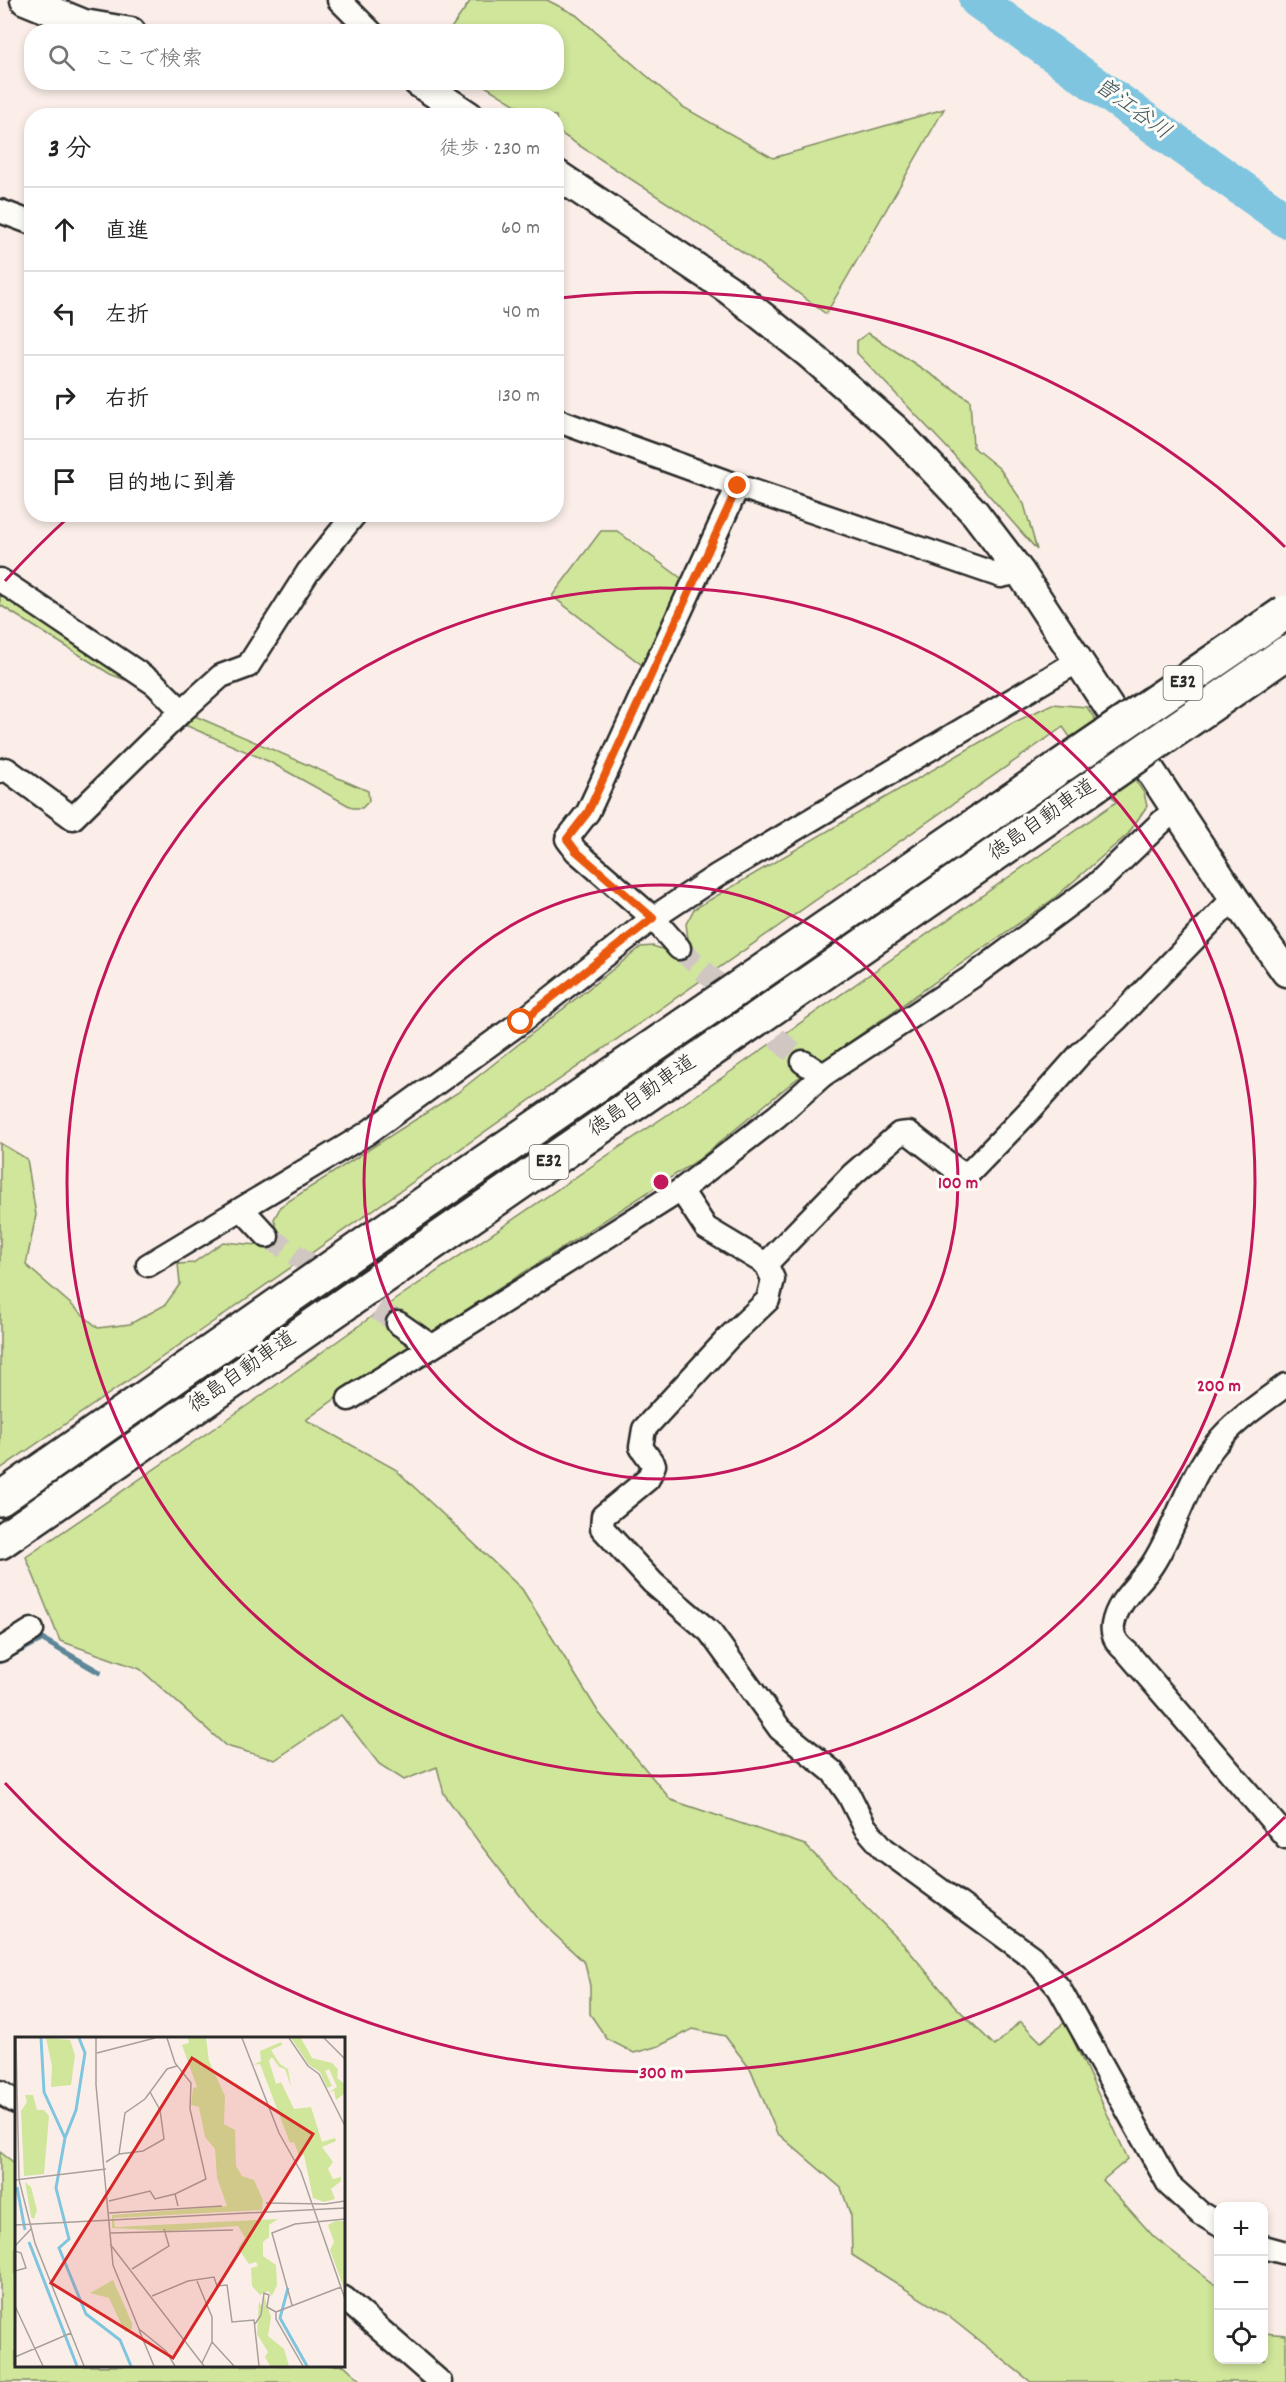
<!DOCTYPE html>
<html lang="ja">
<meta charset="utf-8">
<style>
:root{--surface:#fff;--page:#f2f2f2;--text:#222;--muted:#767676;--line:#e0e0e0}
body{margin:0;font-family:Dekko,"Klee One",sans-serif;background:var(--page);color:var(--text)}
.controls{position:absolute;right:18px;bottom:18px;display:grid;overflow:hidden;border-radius:12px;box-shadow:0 3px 9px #0003}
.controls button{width:54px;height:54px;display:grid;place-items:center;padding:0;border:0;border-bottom:2px solid var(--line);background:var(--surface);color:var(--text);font:30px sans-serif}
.stop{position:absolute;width:18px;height:18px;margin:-14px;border:4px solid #ea580c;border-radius:50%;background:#fff}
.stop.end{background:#ea580c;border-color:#fff;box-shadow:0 2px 6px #0008}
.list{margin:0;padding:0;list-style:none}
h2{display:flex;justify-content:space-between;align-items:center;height:78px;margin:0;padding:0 24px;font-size:26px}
h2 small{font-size:20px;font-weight:400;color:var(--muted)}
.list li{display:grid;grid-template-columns:39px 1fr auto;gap:18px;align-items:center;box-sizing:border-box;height:84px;padding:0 24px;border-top:2px solid var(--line)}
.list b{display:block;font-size:22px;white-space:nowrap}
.list em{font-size:20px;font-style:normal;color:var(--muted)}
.icon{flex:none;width:33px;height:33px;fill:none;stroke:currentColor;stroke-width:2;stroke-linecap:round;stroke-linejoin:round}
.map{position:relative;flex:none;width:1286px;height:2382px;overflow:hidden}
.search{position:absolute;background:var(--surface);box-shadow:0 3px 9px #0003;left:24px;top:24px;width:540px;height:66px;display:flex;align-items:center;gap:15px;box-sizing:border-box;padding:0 21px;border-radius:24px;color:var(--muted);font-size:22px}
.panel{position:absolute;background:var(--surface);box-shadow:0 3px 9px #0003;left:24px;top:108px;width:540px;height:414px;border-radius:24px}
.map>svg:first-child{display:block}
</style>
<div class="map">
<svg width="1286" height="2382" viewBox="0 0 1286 2382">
<rect width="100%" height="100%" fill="#fbeee8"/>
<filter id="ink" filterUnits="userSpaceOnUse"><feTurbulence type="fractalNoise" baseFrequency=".0167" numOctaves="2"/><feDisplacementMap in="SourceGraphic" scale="12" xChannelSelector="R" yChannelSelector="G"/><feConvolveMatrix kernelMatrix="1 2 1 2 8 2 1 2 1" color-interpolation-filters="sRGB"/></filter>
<g filter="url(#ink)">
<g fill="#d0e69b" stroke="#7e8863" stroke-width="1.5">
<polygon points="471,0 547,0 576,15 683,107 773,158 944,109 826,314 746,254 557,131 556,116 532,115 480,83 556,82 556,32 449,31"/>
<polygon points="868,333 970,400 973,447 1000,469 1024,504 1037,550 953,454 857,353 857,341"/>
<polygon points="601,531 617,531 685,581 646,668 552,596"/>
<polygon points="0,590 125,672 125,680 110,674 0,605"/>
<polygon points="1052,704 1087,707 1144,793 1147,806 1128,834 1052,900 794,1081 698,1160 393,1357 306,1420 395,1469 522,1589 599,1713 671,1800 805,1845 905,1946 954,2005 995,2046 1020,2021 1041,2042 1065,2022 1128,2159 1103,2180 1154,2237 1218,2287 1218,2360 1264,2360 1264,2333 1286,2335 1286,2382 1031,2382 948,2316 852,2255 851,2216 841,2188 777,2133 751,2070 725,2036 693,2029 659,2046 634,2053 607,2039 590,2014 590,1986 585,1963 540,1921 483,1848 444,1794 437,1767 404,1780 379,1764 341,1715 275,1760 226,1746 140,1669 60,1641 26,1557 261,1396 396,1299 723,1077 1116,802 1063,727 223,1315 0,1469 0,1143 27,1159 36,1215 26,1265 98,1328 130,1324 165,1305 180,1284 178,1264 193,1263 223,1242 258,1245 278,1232 274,1219 281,1206 457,1093 641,947 653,946 676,954 689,946 686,924 694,909 1013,723"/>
<polygon points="195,716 368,791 369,801 362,808 353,808 270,762 185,725"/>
<polygon points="0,2152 16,2164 16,2366 344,2365 363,2382 0,2382"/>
</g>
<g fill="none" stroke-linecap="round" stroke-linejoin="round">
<polyline stroke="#5d8798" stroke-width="6" points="0,1661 42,1639 99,1672"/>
<polyline stroke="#7fc5e0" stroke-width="36" points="977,0 1286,220"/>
<g stroke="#d1c7c2" stroke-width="22" stroke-dasharray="22 11" stroke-linecap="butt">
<polyline points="679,948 803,1062"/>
<polyline points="267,1236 398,1323"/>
</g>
<g stroke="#2b2b2b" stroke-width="27">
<g id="minor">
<polyline points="339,0 371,32"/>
<polyline points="0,211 32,223"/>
<polyline points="556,420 738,486 1001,576 1020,572"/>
<polyline points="0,580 155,684 182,711"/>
<polyline points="0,771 6,769 73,818 182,711 221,676 248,666 308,572 355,514"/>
<polyline points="679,948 653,918 576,851 567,839 588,812 738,486"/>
<polyline points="803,1062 823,1075"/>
<polyline points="681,1190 706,1228 766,1264 853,1174 899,1134 909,1133 958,1171 970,1172 1033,1107 1080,1054 1116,1020 1234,898"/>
<polyline points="242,1209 267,1236"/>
<polyline points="766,1264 773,1279 768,1300 731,1335 644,1429 641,1447 654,1465 648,1479 603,1516 602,1528 653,1583 710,1632 780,1729 833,1772 849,1795 865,1827 884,1849 1032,1957 1059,1988 1169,2185 1200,2213 1218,2224"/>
<polyline points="148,1265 366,1134 521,1022 653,918 718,875 1078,661"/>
<polyline points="398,1323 431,1346"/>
<path d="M 1286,1385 C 1262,1403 1235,1420 1216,1444 C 1187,1479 1177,1527 1152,1565 C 1139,1585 1117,1600 1113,1625 C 1111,1636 1119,1646 1127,1652 L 1286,1837"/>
<polyline points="349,1399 681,1190 777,1116 823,1075 973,976 1098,883 1175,809"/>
<polyline points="0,1650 32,1630"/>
<polyline points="0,2092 16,2102"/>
<polyline points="1264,2247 1286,2253"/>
<polyline points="344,2298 440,2382"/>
</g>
</g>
<g stroke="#2b2b2b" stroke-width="33">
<g id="tertiary">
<polyline points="25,0 84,24 131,32"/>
<polyline points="418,82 469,116"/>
<polyline points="556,174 728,289 808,353 895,429 975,513 1020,572 1234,898 1286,972"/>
</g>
</g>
<g stroke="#2b2b2b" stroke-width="38">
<g id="motorway">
<polyline points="0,1499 364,1245 1080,753"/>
<polyline points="0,1542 1098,783"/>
</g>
</g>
<use href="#minor" stroke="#fdfcf7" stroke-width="22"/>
<use href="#tertiary" stroke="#fdfcf7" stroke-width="28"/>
<use href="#motorway" stroke="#fdfcf7" stroke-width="33"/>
<g stroke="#2b2b2b" stroke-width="38" stroke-linecap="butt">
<g id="motorway-bridge">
<polyline points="1080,753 1286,612"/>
<polyline points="1098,783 1286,653"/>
</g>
</g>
<use href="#motorway-bridge" stroke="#fdfcf7" stroke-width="33"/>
</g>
</g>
<g fill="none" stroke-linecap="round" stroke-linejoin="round" filter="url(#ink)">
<polyline stroke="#ea580c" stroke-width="8" points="521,1022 653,918 576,851 567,839 588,812 738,486"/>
</g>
<g fill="none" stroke="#c2185b" stroke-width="3">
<circle cx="661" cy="1182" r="297"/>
<circle cx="661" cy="1182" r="594"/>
<path d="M1285 1817A890 890 0 0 1 5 1783M5 581A890 890 0 0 1 71 515M560 298A890 890 0 0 1 1285 547"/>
</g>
<g text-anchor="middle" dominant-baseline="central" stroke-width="6" stroke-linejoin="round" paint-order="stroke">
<g fill="#fdfcf7" stroke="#6a6a68" stroke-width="1.5">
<rect x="1163.5" y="666" width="39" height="34" rx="4.5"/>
<rect x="529.5" y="1145" width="39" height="34" rx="4.5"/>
</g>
<g font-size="20" font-weight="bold" fill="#2b2b2b">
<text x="1183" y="683">E32</text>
<text x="549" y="1162">E32</text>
</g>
<g font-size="21" fill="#2b2b2b" stroke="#fdfcf7">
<text transform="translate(1043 821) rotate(-35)">徳島自動車道</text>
<text transform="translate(643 1097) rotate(-35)">徳島自動車道</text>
<text transform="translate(243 1373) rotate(-35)">徳島自動車道</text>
</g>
<g font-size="22" font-style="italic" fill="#445961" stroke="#fdfcf7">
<text transform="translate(1132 110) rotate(36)">曽江谷川</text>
</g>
</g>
<g transform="translate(15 2037)">
<rect width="330" height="330" fill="#fbeee8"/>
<path d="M 31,1 L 55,3 L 60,18 L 56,48 L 36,50 L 37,29 ZM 173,1 L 191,1 L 194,24 L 210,59 L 209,87 L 220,93 L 221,129 L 227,139 L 239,143 L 248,163 L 247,173 L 99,181 L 100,190 L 263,182 L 254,188 L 254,200 L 248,205 L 248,219 L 261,228 L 262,248 L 257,259 L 253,254 L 245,258 L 237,249 L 236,231 L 243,229 L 241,225 L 234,227 L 223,211 L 230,201 L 223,189 L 153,194 L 97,191 L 97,178 L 212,169 L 202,141 L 200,112 L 190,100 L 184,70 L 176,68 L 178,51 L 182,50 L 167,8 L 174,6 ZM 276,1 L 286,1 L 297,21 L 317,26 L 323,32 L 322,41 L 330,47 L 330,56 L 321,63 L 319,54 L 314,55 L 322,50 L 314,32 L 310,34 L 317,49 L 312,51 L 305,35 L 294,28 ZM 266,5 L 267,8 L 256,13 L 265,27 L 273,32 L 276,50 L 270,32 L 264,30 L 257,20 L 254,24 L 261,47 L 266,45 L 279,72 L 296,70 L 307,105 L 320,101 L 321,104 L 307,110 L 318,125 L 313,132 L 318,142 L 326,140 L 326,144 L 316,152 L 320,162 L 309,165 L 298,161 L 289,118 L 284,119 L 279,105 L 275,106 L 245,27 L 238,28 L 246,24 L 245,14 ZM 10,58 L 18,58 L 22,73 L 29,73 L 34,79 L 29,137 L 9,139 L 6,74 L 12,65 ZM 10,145 L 16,150 L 22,173 L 19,182 L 16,180 ZM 320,184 L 330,184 L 330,254 L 315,213 L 319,205 L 313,188 ZM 98,243 L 117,286 L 117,292 L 110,295 L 94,261 L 75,256 ZM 249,259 L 256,280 L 253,299 L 269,312 L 274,329 L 255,329 L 250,320 L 253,315 L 242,297 L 244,264 L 246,269 Z" fill="#d0e69b"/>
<path fill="none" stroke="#7fc5e0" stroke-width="3" d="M 26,1 L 29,55 L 50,101M 64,1 L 70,16 L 61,73 L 50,101 L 41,151 L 54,202 L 44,211 L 71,277 L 105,303 L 116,329M 2,150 L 10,193M 14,205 L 62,329M 273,251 L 265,281 L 292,329"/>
<path fill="none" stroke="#a8a09c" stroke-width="1.5" d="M 1,1 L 4,143 L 20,206 L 69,329M 81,1 L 81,48 L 98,228 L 124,292 L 151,314 L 160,329M 152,1 L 160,26 L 176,46 L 175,72 L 191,142 L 160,157M 227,1 L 264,96 L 286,135 L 330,262M 274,1 L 293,29 L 304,37 L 330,89M 309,1 L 330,22M 82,16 L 140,1M 104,117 L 128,114 L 149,102 L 145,73 L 135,55M 91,125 L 104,117 L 110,76 L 130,62 L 152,32 L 162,29M 0,143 L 91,132M 94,164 L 135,154 L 140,162 L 160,157 L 163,169M 251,166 L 310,167 L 330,164M 94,176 L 207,169M 0,188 L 330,171M 95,196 L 218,193M 95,207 L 189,329M 0,209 L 16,192M 0,214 L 6,216 L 11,231 L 0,234M 117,232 L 154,209 L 149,192M 182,244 L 197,280 L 197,305 L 187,326M 137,259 L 173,244 L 199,240 L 202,249 L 212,248 L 217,285 L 239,283 L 244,329M 277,268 L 257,196 L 280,187 L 330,182M 0,269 L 28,329M 261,275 L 326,250M 261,275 L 261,282 L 288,329M 240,287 L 246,278 L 249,256 L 254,258 L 252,270 L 261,275M 124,293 L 139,329M 197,305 L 219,329M 0,320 L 56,296"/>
<path fill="#d62828" fill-opacity="0.15" stroke="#d62828" stroke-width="3" d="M 177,21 L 298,97 L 158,321 L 36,246 Z"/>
<rect width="330" height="330" fill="none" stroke="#2b2b2b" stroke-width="3"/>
</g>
<circle cx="661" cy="1182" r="9" fill="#c2185b" stroke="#fdfcf7" stroke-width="3"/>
<g font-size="18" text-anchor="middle" font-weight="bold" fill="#c2185b" stroke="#fdfcf7" stroke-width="6" stroke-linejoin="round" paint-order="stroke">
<text x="958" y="1188">100 m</text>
<text x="1219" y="1391">200 m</text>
<text x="661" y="2078">300 m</text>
</g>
</svg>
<div class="controls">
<button>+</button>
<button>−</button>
<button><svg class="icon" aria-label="locate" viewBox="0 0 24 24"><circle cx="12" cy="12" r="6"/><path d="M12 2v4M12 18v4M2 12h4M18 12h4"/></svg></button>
</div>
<div class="stop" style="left:521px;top:1022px"></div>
<div class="stop end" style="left:738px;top:486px"></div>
<div class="search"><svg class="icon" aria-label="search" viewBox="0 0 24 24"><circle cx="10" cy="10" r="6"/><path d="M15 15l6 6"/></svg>ここで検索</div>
<section class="panel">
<h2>3 分<small>徒歩 · 230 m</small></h2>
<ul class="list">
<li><svg class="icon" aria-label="ahead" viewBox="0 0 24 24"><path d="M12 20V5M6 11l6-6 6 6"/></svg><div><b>直進</b></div><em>60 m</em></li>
<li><svg class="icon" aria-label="left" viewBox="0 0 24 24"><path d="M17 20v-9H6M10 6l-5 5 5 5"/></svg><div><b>左折</b></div><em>40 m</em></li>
<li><svg class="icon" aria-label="right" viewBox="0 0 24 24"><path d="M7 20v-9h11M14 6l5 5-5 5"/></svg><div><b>右折</b></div><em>130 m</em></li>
<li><svg class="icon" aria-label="arrive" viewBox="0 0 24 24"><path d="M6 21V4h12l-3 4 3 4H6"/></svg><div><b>目的地に到着</b></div></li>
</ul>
</section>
</div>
